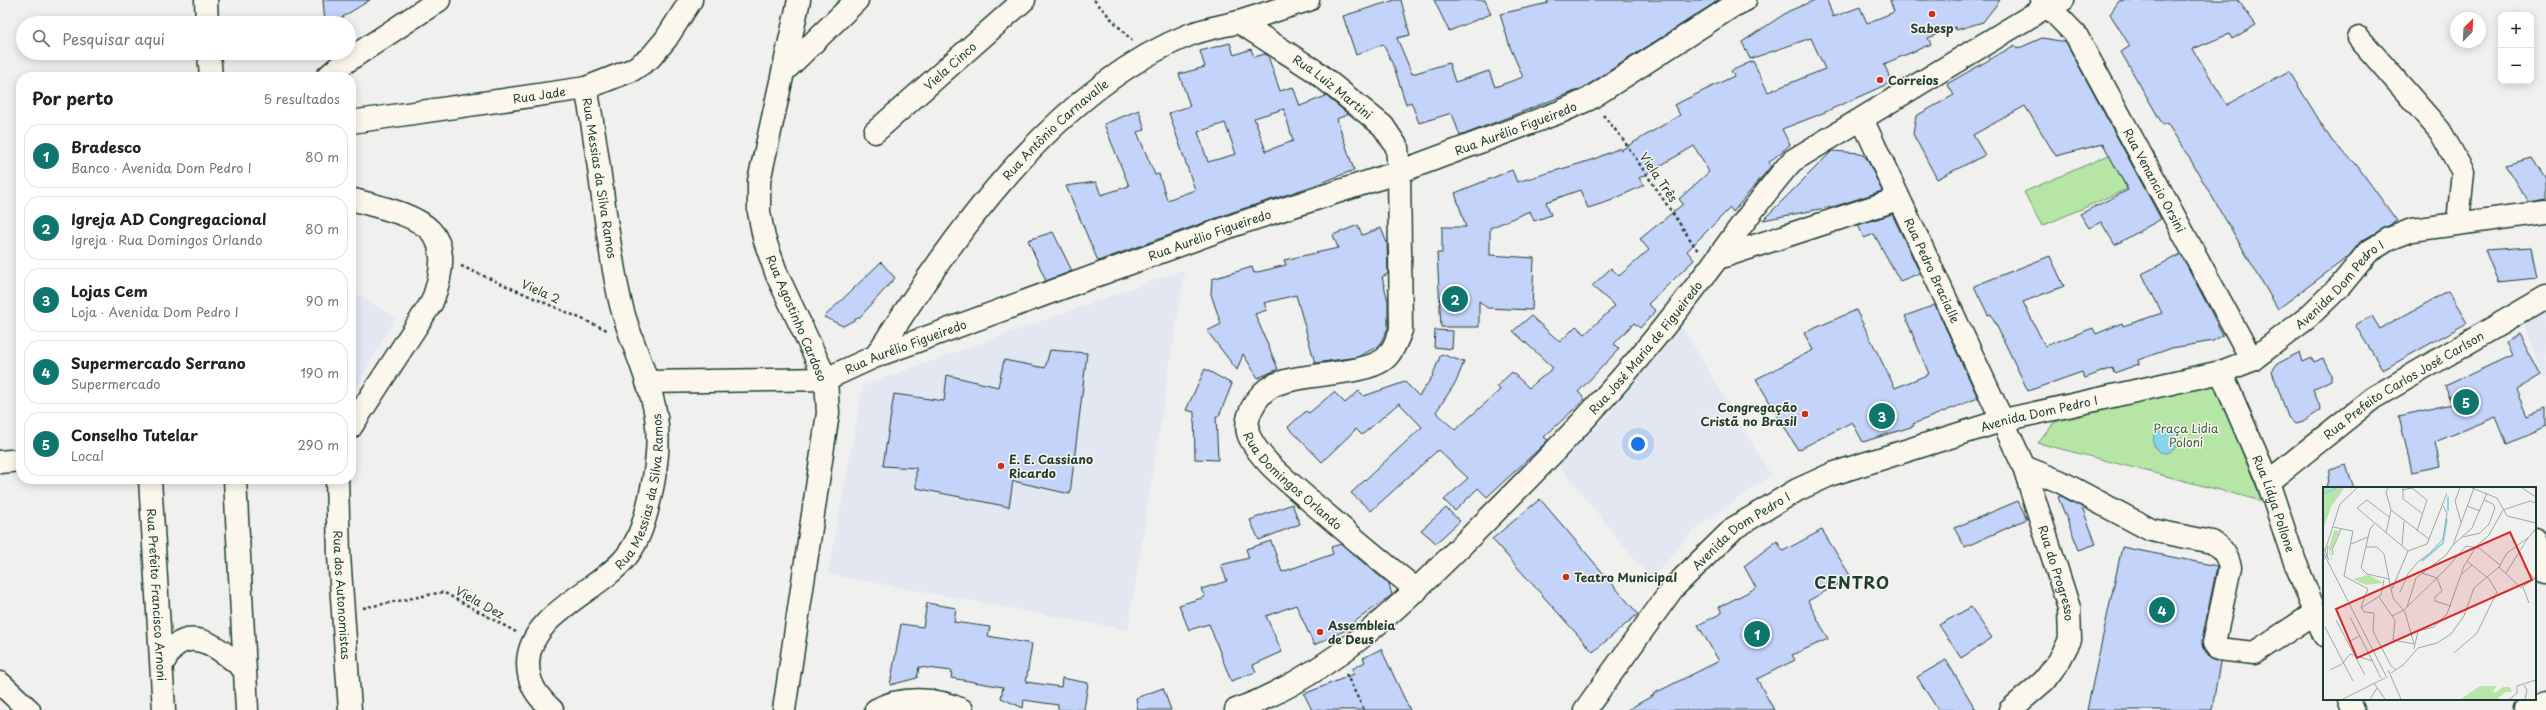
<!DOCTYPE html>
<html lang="pt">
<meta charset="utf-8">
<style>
:root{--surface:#fff;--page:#f6f6f6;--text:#202124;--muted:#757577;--line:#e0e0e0;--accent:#0f766e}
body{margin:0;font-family:"Playpen Sans",sans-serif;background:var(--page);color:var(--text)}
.controls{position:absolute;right:12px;top:12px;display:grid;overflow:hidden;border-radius:8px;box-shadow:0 2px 10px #0003}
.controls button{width:36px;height:36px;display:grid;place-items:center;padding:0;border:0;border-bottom:1px solid var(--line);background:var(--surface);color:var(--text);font:20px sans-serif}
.compass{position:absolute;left:2450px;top:12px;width:36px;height:36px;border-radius:50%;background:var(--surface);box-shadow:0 2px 10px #0003;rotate:24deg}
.you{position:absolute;left:1638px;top:444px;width:14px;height:14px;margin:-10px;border:3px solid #fff;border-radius:50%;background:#1a73e8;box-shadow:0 0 0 6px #1a73e833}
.badge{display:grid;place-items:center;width:26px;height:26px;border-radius:50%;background:var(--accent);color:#fff;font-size:13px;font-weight:700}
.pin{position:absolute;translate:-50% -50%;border:2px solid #fff;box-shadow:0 1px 4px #0006}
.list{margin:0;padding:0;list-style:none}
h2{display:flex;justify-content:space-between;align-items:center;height:52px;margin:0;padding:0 16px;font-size:17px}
h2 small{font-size:13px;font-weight:400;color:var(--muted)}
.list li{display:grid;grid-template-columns:26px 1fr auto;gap:12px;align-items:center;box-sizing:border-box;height:64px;margin:0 8px 8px;padding:0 8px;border:1px solid var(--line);border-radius:16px}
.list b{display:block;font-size:15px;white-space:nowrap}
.list p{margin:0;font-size:13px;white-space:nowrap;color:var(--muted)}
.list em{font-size:13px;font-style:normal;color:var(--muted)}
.icon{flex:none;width:22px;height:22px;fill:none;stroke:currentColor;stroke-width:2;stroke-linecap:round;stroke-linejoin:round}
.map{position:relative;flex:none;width:2546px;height:710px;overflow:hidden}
.search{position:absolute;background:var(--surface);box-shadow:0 2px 10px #0003;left:16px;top:16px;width:340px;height:44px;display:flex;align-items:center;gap:10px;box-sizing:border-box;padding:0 14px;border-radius:22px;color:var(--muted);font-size:15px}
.panel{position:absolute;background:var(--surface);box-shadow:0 2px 10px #0003;left:16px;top:72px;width:340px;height:412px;border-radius:16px}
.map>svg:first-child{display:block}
</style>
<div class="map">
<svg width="2546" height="710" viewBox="0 0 2546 710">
<rect width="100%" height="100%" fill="#f0f0ef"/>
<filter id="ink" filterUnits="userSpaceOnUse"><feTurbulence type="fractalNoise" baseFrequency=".025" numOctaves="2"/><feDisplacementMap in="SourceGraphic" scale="8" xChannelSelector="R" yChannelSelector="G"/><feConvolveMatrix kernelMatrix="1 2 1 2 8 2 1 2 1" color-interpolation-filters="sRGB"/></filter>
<g filter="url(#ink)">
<g fill="#e2e7f2">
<polygon points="1185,269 1128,630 828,574 863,386"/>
<polygon points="351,290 395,318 351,397"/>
<polygon points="2546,311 2546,381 2524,325"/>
<polygon points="1680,323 1771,475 1693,531 1651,580 1558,464 1608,416"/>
</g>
<g fill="#b5e6a5" stroke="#6a926c">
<polygon points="2109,155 2127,189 2042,226 2024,192"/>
<polygon points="2214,382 2262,501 2038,443 2055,422"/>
</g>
<circle fill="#89d4ea" stroke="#5f98a1" cx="2165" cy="441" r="12"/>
<g fill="#c3d3f9" stroke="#1f3d34" fill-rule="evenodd">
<polygon points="323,0 370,0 333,23 325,23"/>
<polygon points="1395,0 1401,0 1410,35 1397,38 1412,74 1449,63 1455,82 1489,71 1495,87 1523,77 1510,47 1500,14 1548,3 1547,0 1719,0 1583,88 1460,136 1452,113 1419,123 1411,102 1406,104 1394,67 1383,44 1356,55 1343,16"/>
<polygon points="1434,0 1485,0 1491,14 1449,31"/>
<polygon points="1815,0 1827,0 1833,17 1860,7 1867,23 1894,12 1890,0 2000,0 1983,22 1956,30 1955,27 1928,38 1931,44 1884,64 1892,82 1816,116 1782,129 1790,145 1769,162 1771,166 1733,212 1730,208 1687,251 1694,260 1648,304 1656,311 1640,328 1634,323 1614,344 1619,349 1578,392 1585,399 1544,437 1548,440 1540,448 1487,497 1478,488 1455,511 1444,500 1468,478 1438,450 1371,511 1351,493 1422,427 1399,403 1362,435 1356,429 1322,462 1288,427 1306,411 1309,413 1334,392 1345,403 1359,391 1364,396 1405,382 1419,396 1432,377 1441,354 1464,362 1456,382 1436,412 1455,430 1500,390 1497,386 1512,372 1529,388 1553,368 1513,331 1531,316 1560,342 1576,326 1585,334 1615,306 1592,286 1611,268 1619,276 1649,250 1640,239 1683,204 1679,199 1709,172 1694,146 1639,178 1644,185 1610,201 1588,208 1580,190 1546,202 1551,215 1534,221 1530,211 1490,228 1490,255 1534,258 1532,310 1487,308 1479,301 1479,327 1441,327 1437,253 1442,253 1442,227 1466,227 1455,193 1512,170 1517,182 1592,160 1620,148 1621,150 1680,115 1674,105 1734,76 1731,71 1753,61 1768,92 1825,69 1811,38 1750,59 1742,42 1789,11"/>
<polygon points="2125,0 2238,0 2256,25 2232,39 2229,34 2193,49 2227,105 2289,71 2332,141 2356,164 2397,221 2361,241 2349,256 2278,309 2190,159 2167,123 2163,125 2121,52 2130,46 2110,14 2119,1"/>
<polygon points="2042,38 2066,42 2161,219 2115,245 2101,222 2089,228 2080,214 2128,190 2103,144 2056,156 2025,106 1973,135 1985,155 1937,179 1913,134 1916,116 1954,95 1947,84 2015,45 2017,49"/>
<path d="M 1230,43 L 1234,55 L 1251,49 L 1254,57 L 1265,54 L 1268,56 L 1280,91 L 1293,87 L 1300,106 L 1326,96 L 1348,114 L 1337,119 L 1354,170 L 1313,186 L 1233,212 L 1098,261 L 1066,186 L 1096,182 L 1101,195 L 1129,186 L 1104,124 L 1139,110 L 1145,130 L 1137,132 L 1155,175 L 1159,174 L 1167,200 L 1195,190 L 1169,113 L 1190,106 L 1179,74 L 1205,67 L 1200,51 ZM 1284,109 L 1293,141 L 1266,151 L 1254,118 ZM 1225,123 L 1236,154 L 1208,162 L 1198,132 Z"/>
<polygon points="1832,151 1861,153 1867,159 1882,191 1836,206 1763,220"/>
<polygon points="2532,158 2546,180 2546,199 2528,202 2505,165"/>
<polygon points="1892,214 1920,273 1900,281 1874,234 1864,238 1858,225"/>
<polygon points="1358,225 1362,235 1381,228 1387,243 1388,274 1382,277 1388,301 1388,328 1379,346 1357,357 1315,363 1296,295 1264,303 1267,310 1255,314 1278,369 1258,378 1243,354 1237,370 1207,331 1221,324 1211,294 1212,279 1252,267 1254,273 1286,265 1284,260 1338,248 1333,235"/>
<polygon points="1053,232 1072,271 1046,281 1028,240"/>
<polygon points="2531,247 2537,278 2498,282 2485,250"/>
<polygon points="2181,254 2223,335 2213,341 2172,348 2138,360 2139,364 2114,373 2112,368 2085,378 2082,372 2028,391 1991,314 1988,315 1974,286 2050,256 2064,286 2023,302 2045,346 2093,328 2096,334 2122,323 2123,326 2162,313 2142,274"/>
<polygon points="881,262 895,278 860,317 843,326 824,317"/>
<polygon points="2448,291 2467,323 2383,370 2355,325 2372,316 2380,329"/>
<polygon points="1935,305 1978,398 1913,424 1914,426 1863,442 1852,422 1798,450 1756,379 1813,350 1804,333 1856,310 1895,388 1929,374 1905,316"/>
<polygon points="1435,330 1453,331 1452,349 1434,347"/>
<polygon points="2519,333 2541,375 2516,390 2527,416 2546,409 2546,427 2507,444 2496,417 2435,442 2440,466 2412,472 2399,416 2452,404 2445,386 2512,355 2506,343"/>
<polygon points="1050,350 1087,353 1070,494 1013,481 1009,507 916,488 916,468 883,466 894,394 944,401 947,375 998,387 1004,360 1045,368"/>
<polygon points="2300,352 2303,362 2312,358 2314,362 2323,358 2331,374 2331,380 2313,389 2321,410 2303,422 2295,424 2288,417 2272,371 2277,364"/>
<polygon points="1205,369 1232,384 1219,416 1216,416 1218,460 1195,459 1194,412 1186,410"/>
<polygon points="2346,465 2354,488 2326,488 2330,470"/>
<polygon points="2061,496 2082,507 2096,544 2079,550 2058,497"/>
<polygon points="1540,499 1638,614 1593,652 1492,539"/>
<polygon points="2018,501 2027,519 1965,547 1954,528"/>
<polygon points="1292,504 1300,524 1259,540 1250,520"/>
<polygon points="1446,508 1460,521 1436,543 1421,530"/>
<polygon points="1822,530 1851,577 1808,601 1828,639 1792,655 1795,660 1757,679 1774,710 1627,710 1654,695 1653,694 1719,661 1698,625 1722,613 1719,607 1756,588 1744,566 1777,541 1783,551"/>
<polygon points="1271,541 1282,572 1333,554 1331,547 1341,544 1389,584 1392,595 1347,627 1348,629 1314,645 1296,605 1266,616 1282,652 1253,665 1256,672 1231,681 1209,624 1189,630 1179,605 1205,597 1201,589 1227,581 1221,565 1249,558 1246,549"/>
<polygon points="2122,547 2217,566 2202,641 2208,656 2220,662 2212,710 2087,710"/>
<polygon points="927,603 956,608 954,622 990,627 988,636 1032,644 1026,682 1061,687 1062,678 1088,683 1084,710 1058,710 1058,705 1024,700 1023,708 1001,698 1003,687 951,678 952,671 919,667 917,678 890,685 901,624 923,627"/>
<polygon points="1971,607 1992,638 1961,658 1939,625"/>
<polygon points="1381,649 1410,710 1312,710 1304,694 1354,674 1352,669 1365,662 1363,658"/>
<polygon points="1946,660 1976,710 1938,710 1917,677"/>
<polygon points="1163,688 1171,710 1138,710 1136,698"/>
</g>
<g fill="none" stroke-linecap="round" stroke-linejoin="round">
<g stroke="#1f3d34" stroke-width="25">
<g id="minor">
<path id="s1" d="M 2042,0 L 2076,35 L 2252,360"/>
<path id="s2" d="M 1239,22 L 1315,71 L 1383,126 L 1397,147 L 1399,172 L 1401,330 C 1397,340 1392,354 1383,360 C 1359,376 1304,372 1274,385 C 1257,393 1241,420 1250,438 C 1263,463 1288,481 1308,499 C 1344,530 1380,561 1417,590"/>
<polyline points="2359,38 2440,131 2463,172 2458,222"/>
<polyline points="784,71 857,0"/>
<polyline points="327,77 341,65 439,0"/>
<path id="s3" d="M 1862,119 L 2024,467 L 2069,608 L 2070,640 L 2059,661 L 2044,681 L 2010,710"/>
<path id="s4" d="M 351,122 L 586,88 L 632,70 L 650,58 L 666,39 L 691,0"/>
<path id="s5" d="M 875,132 L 1024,0"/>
<path d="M 351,199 C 414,217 462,221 432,302 L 351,427"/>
<polyline points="1718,258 1898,199"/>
<path id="s6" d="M 876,356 C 951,238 1056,88 1189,35 C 1204,29 1222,26 1239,22 C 1262,15 1285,7 1308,0"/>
<path id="s7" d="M 2221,372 L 2268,482 L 2292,554 L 2324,635"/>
<path id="s8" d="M 647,382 L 826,379 L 876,356 L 1237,224 L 1399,172 L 1560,112 L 1589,99 L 1731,7 L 1745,0"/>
<polyline points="0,462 21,460"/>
<path d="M 2024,467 L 2059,481 L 2151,530 L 2212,542 C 2223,549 2227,555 2230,567 L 2214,643 L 2218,649 L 2254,653 L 2315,613"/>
<path id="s9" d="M 150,479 L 164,710"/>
<path id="s10" d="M 337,479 L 339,555 L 350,710"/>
<path id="s11" d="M 2268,482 L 2373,398 L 2546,297"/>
<polyline points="2535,539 2546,573"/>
<polyline points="0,683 29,710"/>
<polyline points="2349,699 2353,710"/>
<path id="s12" d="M 552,710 C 537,696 528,684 528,663 C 529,614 599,591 626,557 C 637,544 642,529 646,514 C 656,476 663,435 652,398 C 643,363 626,331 619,296 C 604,227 600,156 586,88"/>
<polyline points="784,710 828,413 826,379 777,275 764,238 759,212 759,181 799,0"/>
<polyline points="2525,710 2546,703"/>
</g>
</g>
<g stroke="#1f3d34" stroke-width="25">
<g id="major">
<polyline points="206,0 207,23"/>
<polyline points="209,53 211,77"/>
<polyline points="235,479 247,710"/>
<path d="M 162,664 C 166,659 170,650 175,646 C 198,627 227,655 244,669"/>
<path d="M 876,710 C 901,696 937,698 962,710"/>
<path id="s13" d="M 1236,710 C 1328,676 1396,611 1464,543 C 1523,484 1582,425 1636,361 C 1661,331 1686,300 1710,268 C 1737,232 1762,195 1792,161 L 2049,5 L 2063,0"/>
<path id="s14" d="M 1585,710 L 1673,588 L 1734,528 L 1797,490 L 1832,474 L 2004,420 L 2221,372 L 2252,360 L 2307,318 L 2341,285 L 2368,252 L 2389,239 L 2412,230 L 2546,212"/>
</g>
</g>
<g stroke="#1f3d34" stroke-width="2.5" stroke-dasharray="3 3" stroke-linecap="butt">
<polyline points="1094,0 1132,41"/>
<polyline points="1603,115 1622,138 1698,251"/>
<polyline points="461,266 607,330"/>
<polyline points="363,608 443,592 516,632"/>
<polyline points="1346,674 1364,710"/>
</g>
<use href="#minor" stroke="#fbf7ec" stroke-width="22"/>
<use href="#major" stroke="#fbf7ec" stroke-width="22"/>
</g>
</g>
<g fill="#c8321e" stroke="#fbf7ec" stroke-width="1.5">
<circle cx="1932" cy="14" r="4"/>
<circle cx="1880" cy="80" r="4"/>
<circle cx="1805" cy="414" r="4"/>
<circle cx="1001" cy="466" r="4"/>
<circle cx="1566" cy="577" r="4"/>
<circle cx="1320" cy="632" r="4"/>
</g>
<g text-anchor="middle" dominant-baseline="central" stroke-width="3" stroke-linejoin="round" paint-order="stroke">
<g font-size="12" font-weight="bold" fill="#1f3d34" stroke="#fbf7ec" text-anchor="start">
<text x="1932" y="28" text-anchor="middle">Sabesp</text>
<text x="1888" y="80">Correios</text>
<text x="1797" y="407" text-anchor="end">Congregação<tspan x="1797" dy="14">Cristã no Brasil</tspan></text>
<text x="1009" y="459">E. E. Cassiano<tspan x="1009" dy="14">Ricardo</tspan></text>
<text x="1574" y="577">Teatro Municipal</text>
<text x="1328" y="625">Assembleia<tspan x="1328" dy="14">de Deus</tspan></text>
</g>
<g font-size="12" fill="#1f3d34" stroke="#fbf7ec">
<text stroke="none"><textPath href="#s5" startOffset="100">Viela Cinco</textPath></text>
<text stroke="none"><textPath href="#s2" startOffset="114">Rua Luiz Martini</textPath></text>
<text stroke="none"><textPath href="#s4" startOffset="190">Rua Jade</textPath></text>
<text stroke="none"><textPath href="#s8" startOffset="913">Rua Aurélio Figueiredo</textPath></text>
<text stroke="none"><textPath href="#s6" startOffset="290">Rua Antônio Carnavalle</textPath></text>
<text transform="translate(1659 177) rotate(56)">Viela Três</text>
<text transform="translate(600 178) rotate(81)">Rua Messias da Silva Ramos</text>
<text stroke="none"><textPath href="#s1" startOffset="214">Rua Venancio Orsini</textPath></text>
<text stroke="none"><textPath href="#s8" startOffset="589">Rua Aurélio Figueiredo</textPath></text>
<text stroke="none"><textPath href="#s3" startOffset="167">Rua Pedro Bracialle</textPath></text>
<text stroke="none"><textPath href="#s14" startOffset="900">Avenida Dom Pedro I</textPath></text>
<text transform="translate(541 291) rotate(24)">Viela 2</text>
<text transform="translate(797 318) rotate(67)">Rua Agostinho Cardoso</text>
<text stroke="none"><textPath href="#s8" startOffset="265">Rua Aurélio Figueiredo</textPath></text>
<text stroke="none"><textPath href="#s13" startOffset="552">Rua José Maria de Figueiredo</textPath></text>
<text stroke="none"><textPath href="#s11" startOffset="167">Rua Prefeito Carlos José Carlson</textPath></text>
<text stroke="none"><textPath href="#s14" startOffset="564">Avenida Dom Pedro I</textPath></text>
<text stroke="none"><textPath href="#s2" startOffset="658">Rua Domingos Orlando</textPath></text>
<text stroke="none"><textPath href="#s12" startOffset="271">Rua Messias da Silva Ramos</textPath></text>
<text stroke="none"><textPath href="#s7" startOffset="142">Rua Lídya Pollone</textPath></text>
<text stroke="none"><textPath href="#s14" startOffset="240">Avenida Dom Pedro I</textPath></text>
<text stroke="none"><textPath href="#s3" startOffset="495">Rua do Progresso</textPath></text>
<text stroke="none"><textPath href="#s9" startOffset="116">Rua Prefeito Francisco Arnoni</textPath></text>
<text stroke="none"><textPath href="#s10" startOffset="116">Rua dos Autonomistas</textPath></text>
<text transform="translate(480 602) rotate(29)">Viela Dez</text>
</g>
<g font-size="12" fill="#3d5f4b" stroke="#fbf7ec">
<text x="2186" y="428">Praça Lidia<tspan x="2186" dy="14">Poloni</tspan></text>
</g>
<g font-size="16" font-weight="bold" letter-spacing="1" fill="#1f3d34" stroke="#fbf7ec">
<text x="1852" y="582">CENTRO</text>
</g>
</g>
<g transform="translate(2323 487)">
<rect width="213" height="213" fill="#f0f0ef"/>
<path d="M 0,1 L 21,1 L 8,20 L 0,42 ZM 11,43 L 16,44 L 7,65 L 10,74 L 6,66 L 6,60 ZM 45,88 L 59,95 L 59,96 L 43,98 L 30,92 ZM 157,199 L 173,199 L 170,205 L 172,206 L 180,200 L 187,200 L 189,205 L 183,205 L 174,212 L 138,212 Z" fill="#b5e6a5"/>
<path fill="none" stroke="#89d4ea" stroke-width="2" d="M 0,7 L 13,1M 125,24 L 125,10M 99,74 L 120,56 L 124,32"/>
<path fill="none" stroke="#9ca8a4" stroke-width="1" d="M 80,1 L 80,12 L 100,27M 137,1 L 132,14 L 138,35M 149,1 L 174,11 L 184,29 L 213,36M 199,1 L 213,10M 79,3 L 89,1 L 104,13 L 94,44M 144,19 L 157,24M 68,23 L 106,52M 66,30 L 44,13 L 34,21 L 85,64M 51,37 L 47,42 L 38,81 L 44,87 L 66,92M 10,40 L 30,44 L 21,89 L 45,102 L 38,120 L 41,125 L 51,126 L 50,144 L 68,179 L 73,183M 63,46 L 68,23 L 63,5 L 65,1M 140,50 L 157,46 L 166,37 L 172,21 L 170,17 L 161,13M 28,57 L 45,50M 130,58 L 149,41 L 164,6M 79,59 L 81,34M 0,60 L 6,73M 43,60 L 54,60 L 61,67 L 70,111 L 82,125 L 91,157 L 70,153 L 72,133 L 56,110M 2,64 L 17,17 L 34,1M 85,64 L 104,57 L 124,6M 0,65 L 64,191M 10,68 L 9,63 L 18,42M 0,73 L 4,69 L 5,59M 201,79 L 213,94M 176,80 L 198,101 L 213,90M 99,86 L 114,91 L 119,104 L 112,110 L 112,114 L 128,119M 183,86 L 205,51M 139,87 L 149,78M 200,100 L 206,116M 69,102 L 85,64M 77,105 L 85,87 L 95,75 L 106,67 L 120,52 L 124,26 L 120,19M 84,120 L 93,91 L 123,68 L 130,58 L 151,1M 38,121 L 58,108 L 61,93M 69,129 L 81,123 L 123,82 L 143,59 L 156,61 L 177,78M 27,130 L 58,191M 13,133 L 42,188M 2,140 L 30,194M 25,155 L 37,149M 91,162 L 95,144 L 111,140 L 124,127 L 141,79 L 153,60 L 166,48 L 180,23 L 207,14 L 213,16M 131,166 L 154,146 L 174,105 L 166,92 L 144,74M 7,183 L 19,177 L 27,167 L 50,174M 65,183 L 78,212M 68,186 L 80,178 L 95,161 L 114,156 L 128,147 L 141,129 L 151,101 L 176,80 L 184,66 L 206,50 L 213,41M 51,196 L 62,212M 201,198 L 204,203 L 202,212M 20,212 L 62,191M 47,212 L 54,201M 187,212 L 194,206 L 194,199 L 213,193"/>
<path fill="#d62828" fill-opacity="0.15" stroke="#d62828" stroke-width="2" d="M 187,45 L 209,93 L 34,171 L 13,122 Z"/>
<rect width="213" height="213" fill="none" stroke="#1f3d34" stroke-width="2"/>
</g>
</svg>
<div class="controls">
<button>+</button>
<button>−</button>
</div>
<svg class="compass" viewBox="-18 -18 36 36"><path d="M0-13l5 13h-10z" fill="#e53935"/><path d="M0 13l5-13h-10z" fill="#757577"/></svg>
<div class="you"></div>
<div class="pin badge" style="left:1757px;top:634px">1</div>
<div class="pin badge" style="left:1455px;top:299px">2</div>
<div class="pin badge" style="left:1882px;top:416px">3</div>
<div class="pin badge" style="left:2162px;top:610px">4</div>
<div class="pin badge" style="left:2466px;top:402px">5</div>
<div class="search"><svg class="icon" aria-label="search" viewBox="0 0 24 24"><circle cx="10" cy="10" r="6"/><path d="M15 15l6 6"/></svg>Pesquisar aqui</div>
<section class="panel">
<h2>Por perto<small>5 resultados</small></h2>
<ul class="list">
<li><span class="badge">1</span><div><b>Bradesco</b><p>Banco · Avenida Dom Pedro I</p></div><em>80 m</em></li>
<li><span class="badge">2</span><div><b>Igreja AD Congregacional</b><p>Igreja · Rua Domingos Orlando</p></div><em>80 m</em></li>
<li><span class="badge">3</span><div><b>Lojas Cem</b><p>Loja · Avenida Dom Pedro I</p></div><em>90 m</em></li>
<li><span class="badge">4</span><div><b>Supermercado Serrano</b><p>Supermercado</p></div><em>190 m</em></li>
<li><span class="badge">5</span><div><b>Conselho Tutelar</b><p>Local</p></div><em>290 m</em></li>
</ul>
</section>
</div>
